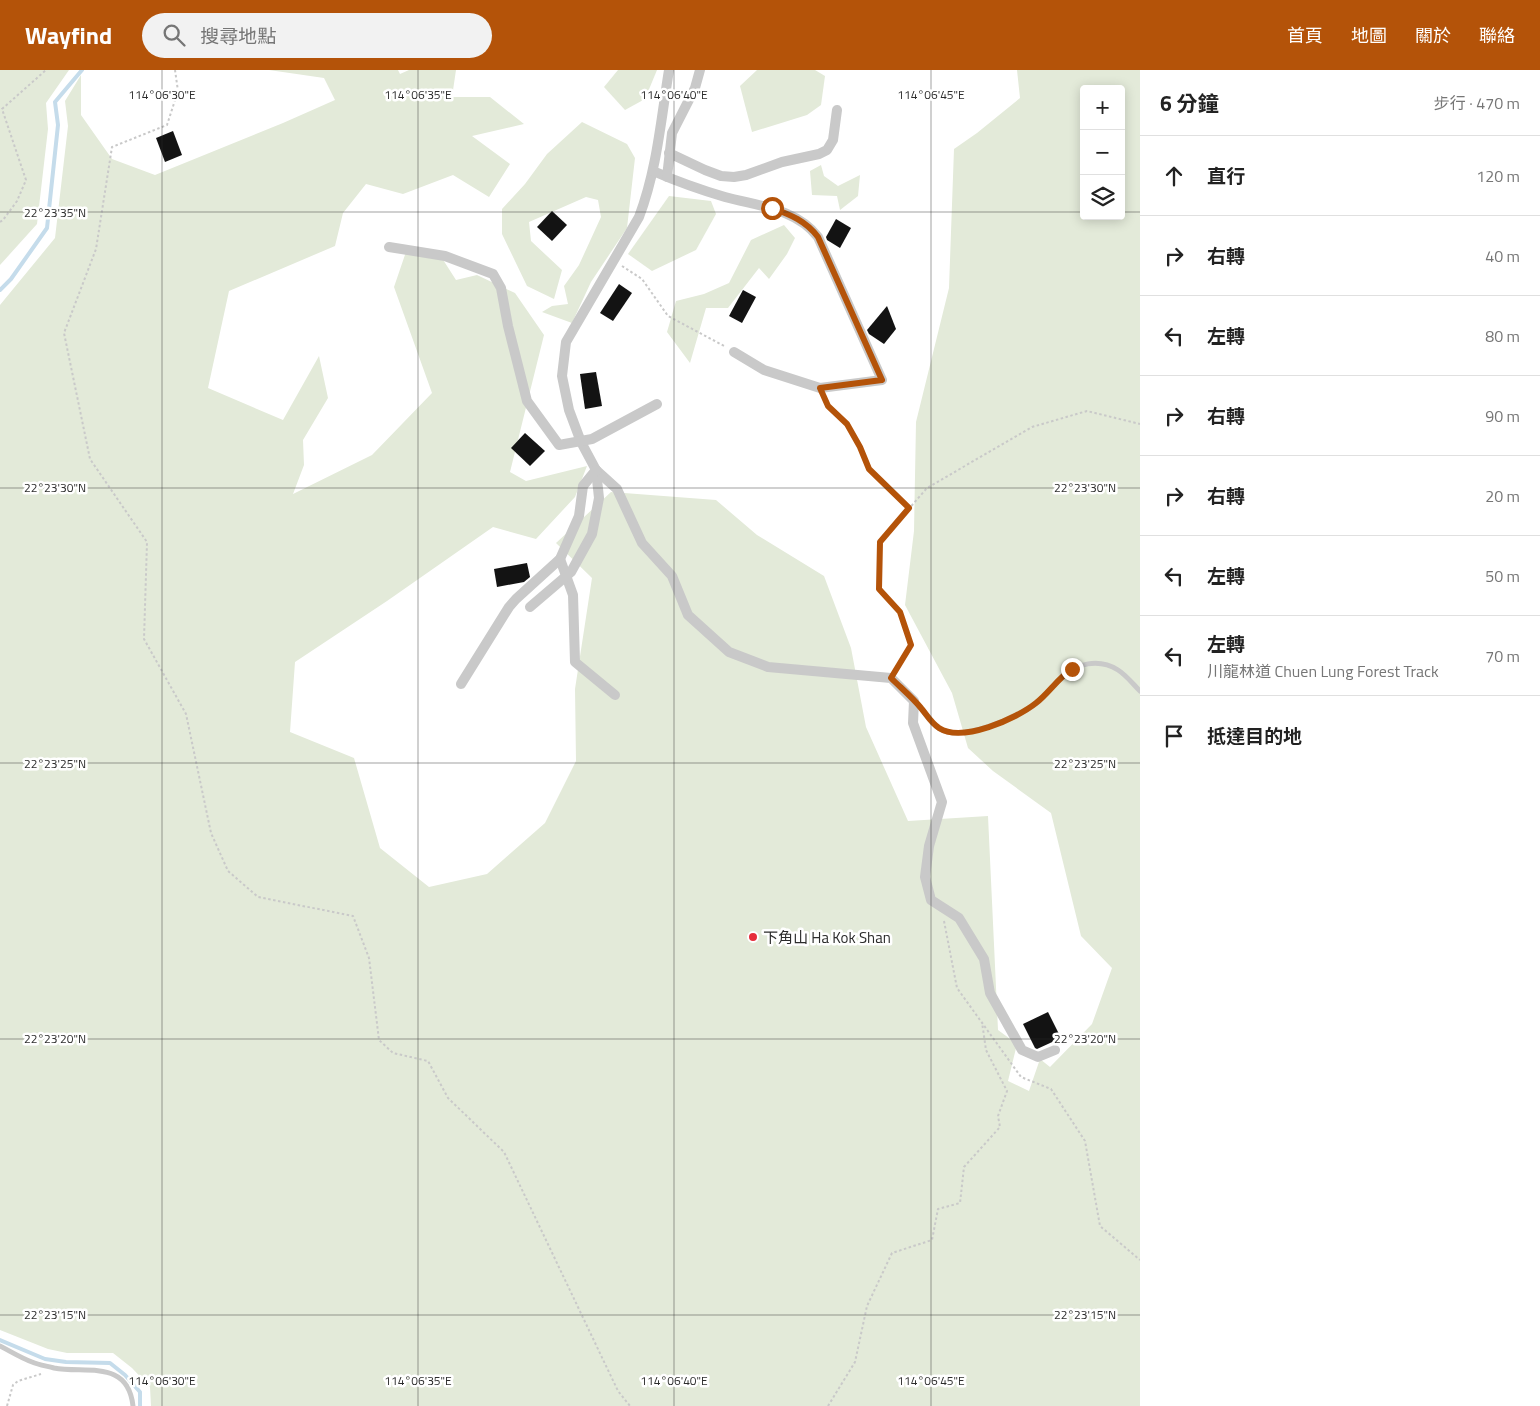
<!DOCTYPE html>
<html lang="zh-TW">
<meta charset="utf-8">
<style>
:root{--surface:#fff;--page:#f2f2f2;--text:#222;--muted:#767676;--line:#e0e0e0;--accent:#b45309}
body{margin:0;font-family:"Titillium Web","Noto Sans TC",sans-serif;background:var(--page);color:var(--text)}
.controls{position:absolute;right:15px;top:15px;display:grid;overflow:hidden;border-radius:5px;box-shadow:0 2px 12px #0003}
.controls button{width:45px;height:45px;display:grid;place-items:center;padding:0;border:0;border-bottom:1px solid var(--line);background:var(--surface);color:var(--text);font:25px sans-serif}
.stop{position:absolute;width:15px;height:15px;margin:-11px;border:4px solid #b45309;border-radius:50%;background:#fff}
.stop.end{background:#b45309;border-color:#fff;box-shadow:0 1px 5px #0008}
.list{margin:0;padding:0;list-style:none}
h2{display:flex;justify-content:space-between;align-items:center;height:65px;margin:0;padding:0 20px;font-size:21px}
h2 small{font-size:16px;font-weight:400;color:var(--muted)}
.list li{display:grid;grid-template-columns:32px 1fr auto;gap:15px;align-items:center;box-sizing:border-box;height:80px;padding:0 20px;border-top:1px solid var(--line)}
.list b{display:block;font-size:19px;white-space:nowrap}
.list p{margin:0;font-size:16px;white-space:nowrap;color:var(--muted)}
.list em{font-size:16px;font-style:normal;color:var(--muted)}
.icon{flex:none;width:28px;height:28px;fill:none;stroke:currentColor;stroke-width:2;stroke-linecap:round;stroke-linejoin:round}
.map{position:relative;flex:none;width:1140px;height:1336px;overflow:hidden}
header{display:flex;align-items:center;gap:30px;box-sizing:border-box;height:70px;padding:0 25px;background:var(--accent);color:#fff}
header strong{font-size:24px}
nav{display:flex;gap:28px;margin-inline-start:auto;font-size:18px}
.search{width:350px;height:45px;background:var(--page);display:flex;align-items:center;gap:12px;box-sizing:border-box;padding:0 18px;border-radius:28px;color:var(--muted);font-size:19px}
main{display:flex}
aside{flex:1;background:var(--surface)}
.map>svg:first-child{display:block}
</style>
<header>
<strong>Wayfind</strong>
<div class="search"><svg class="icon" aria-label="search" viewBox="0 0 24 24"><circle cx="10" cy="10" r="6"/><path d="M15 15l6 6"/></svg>搜尋地點</div>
<nav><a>首頁</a><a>地圖</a><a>關於</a><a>聯絡</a></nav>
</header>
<main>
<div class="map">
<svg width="1140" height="1336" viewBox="0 0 1140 1336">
<rect width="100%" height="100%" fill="#fff"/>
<g fill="#e3ead9" fill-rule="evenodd">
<polygon points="0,0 69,0 46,33 48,59 37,154 0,195"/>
<path d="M 269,0 L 398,0 L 400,4 L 409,0 L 456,0 L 452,27 L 490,27 L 524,54 L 472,66 L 510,94 L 489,127 L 453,105 L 403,124 L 366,114 L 343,143 L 335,176 L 229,221 L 208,318 L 283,350 L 319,286 L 328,328 L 303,370 L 304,395 L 293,424 L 372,385 L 432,323 L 394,217 L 408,176 L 440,185 L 456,210 L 477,205 L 515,223 L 544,265 L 510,402 L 526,411 L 587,396 L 575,427 L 536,469 L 493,457 L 387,531 L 295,592 L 290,662 L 354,688 L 380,778 L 429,817 L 487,804 L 545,753 L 576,691 L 575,619 L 592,508 L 556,473 L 611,422 L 716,430 L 757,465 L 824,506 L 851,578 L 866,657 L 908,751 L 988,746 L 998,960 L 1017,974 L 1008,1011 L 1029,1021 L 1040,989 L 1050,997 L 1092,954 L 1112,898 L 1081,866 L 1051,743 L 993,701 L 968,678 L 952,623 L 905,535 L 914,461 L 916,352 L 949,218 L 954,79 L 977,63 L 1020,28 L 1017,0 L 1140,0 L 1140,1336 L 151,1336 L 150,1317 L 132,1298 L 113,1283 L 67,1283 L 48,1279 L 0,1260 L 0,235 L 55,168 L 68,56 L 65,31 L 81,5 L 81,45 L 112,89 L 155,105 L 283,53 L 335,30 L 324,8 ZM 1084,19 L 1121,19 L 1121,146 L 1084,146 Z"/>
<polygon points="618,0 657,0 645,29 625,40 604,17"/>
<polygon points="757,0 815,0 825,6 821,35 807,45 752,62 740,16"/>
<polygon points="582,52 627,74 635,88 627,158 591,212 572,253 542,242 552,236 568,234 564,216 579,195 601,147 598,130 586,127 529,152 531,171 562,200 554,229 527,216 502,164 502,139 525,114 547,84"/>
<polygon points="821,95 824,106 838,116 860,105 858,126 840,140 837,126 812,125 810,101"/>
<polygon points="669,126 711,131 716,144 696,180 652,201 628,184"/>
<polygon points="784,155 795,168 787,184 769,209 759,198 728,238 706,238 690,293 667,262 676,231 704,224 729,213 751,170"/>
</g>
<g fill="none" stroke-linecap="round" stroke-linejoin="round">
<g stroke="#c5dceb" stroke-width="4">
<polyline points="0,220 11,209 47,158 58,55 55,32 82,0"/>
<polyline points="0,1270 45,1289 66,1292 110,1293 125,1305 140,1322 140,1336"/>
</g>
</g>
<g fill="#131313">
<polygon points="173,61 182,85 165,92 156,68"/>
<polygon points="552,141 567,155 552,171 537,157"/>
<polygon points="836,149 851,158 840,178 827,170 826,167"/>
<polygon points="619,214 632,223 613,251 600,243"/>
<polygon points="743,220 756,227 742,253 729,246"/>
<polygon points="887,236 896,259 884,274 869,264 867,260"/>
<polygon points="596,302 602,336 585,339 580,304"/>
<polygon points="525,363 545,381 530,396 511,378"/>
<polygon points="527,493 530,507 524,512 497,517 494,499"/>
<polygon points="1048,942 1061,968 1037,979 1035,978 1023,954"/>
</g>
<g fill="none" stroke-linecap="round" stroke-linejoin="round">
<g stroke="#c9c9c9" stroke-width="2" stroke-dasharray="2.5 2.5" stroke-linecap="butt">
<polyline points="175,0 178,21 167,55 112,77 96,179 64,263 90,389 147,472 144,569 186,644 211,763 228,801 258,827 353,846 369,888 379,970 393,983 428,991 448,1028 504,1082 618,1321 630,1336"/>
<polyline points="0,152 3,150 17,131 26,110 2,39 46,0"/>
<polyline points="622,196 642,209 668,246 726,277"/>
<polyline points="825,329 828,336 847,354 860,377 869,399 909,438"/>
<polyline points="896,600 911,575 900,542 879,519 880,472 927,418 1032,357 1087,341 1140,354"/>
<polyline points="944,851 957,918 1021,1007 1051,1019 1085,1071 1100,1156 1140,1190"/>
<polyline points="7,1336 13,1315 18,1311 41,1304"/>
<polyline points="828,1336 855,1292 867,1236 892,1183 932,1170 938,1139 960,1133 964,1097 1000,1057 998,1046 1007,1021 986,980 982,952"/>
</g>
<g stroke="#c9c9c9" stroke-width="5">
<path d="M 914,631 C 923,639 929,653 940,659 C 953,666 968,662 981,659 C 1000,653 1021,645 1037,633 C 1046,625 1053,616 1061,608 C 1076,593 1099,588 1118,600 C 1126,605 1133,614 1140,621"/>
<path d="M 0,1276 C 10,1281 21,1288 32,1292 C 39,1295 47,1296 54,1298 C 86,1304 128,1289 133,1336"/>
</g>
<g stroke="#c9c9c9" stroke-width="10">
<path d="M 669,0 C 661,49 657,100 639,147 L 566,272 L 562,306 L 569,340 L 581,372 L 596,400 L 617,419 L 642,473 L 672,506 L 688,545 L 729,582 L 768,597 L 891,608 L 914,631 L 913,653 L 942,732 L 929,776 L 925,807 L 931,830 L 959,848 L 984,889 L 990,923 L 1022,980 L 1038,987 L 1055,980"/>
<polyline points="669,83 705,100 721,106 734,107 746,105 782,92 819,84 827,80 833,70 837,40"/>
<path d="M 653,101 C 676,111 701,120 725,127 C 757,136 796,138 818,167 L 882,310 L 820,318 L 764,300 L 734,282"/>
<polyline points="667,107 672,63 695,18 700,0"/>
<polyline points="389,177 445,186 493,204 501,218 508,256 527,331 559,375 592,369 657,334"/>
<polyline points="560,489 573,525 575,592 615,625"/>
<polyline points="530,537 571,502 592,464 599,428 596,400"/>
<polyline points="461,614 509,537 516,529 560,489 579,446 583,416 596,400"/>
</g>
</g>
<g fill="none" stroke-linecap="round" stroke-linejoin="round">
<path stroke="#b45309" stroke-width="6" d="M 772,138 C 791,145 806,151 818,167 L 882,310 L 820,318 L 828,336 L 847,354 L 860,377 L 869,399 L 909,438 L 880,472 L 879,519 L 900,542 L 911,575 L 891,608 C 901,618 912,627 921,638 C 927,645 931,653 939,658 C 962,673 1016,649 1036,633 C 1049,623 1058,608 1072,599"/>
</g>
<path fill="none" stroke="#2c2c2c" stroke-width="1" stroke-opacity="0.45" d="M 162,0 L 162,1336M 418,0 L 418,1336M 674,0 L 674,1336M 931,0 L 931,1336M 0,142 L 1084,142M 1121,142 L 1140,142M 0,418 L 1140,418M 0,693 L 1140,693M 0,969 L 1140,969M 0,1245 L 1140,1245"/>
<circle fill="#e62c3a" stroke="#fff" stroke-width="2" cx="753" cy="867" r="5"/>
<g text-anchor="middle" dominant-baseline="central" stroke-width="5" stroke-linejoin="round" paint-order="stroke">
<g font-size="15" fill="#2c2c2c" stroke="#fff" text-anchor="start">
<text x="763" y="867">下角山 Ha Kok Shan</text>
</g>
</g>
<g font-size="12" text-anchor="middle" fill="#2c2c2c" stroke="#fff" stroke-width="5" stroke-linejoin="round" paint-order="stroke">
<text x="162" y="29">114°06'30"E</text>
<text x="418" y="29">114°06'35"E</text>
<text x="674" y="29">114°06'40"E</text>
<text x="931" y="29">114°06'45"E</text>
<text x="55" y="147">22°23'35"N</text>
<text x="55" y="422">22°23'30"N</text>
<text x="1085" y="422">22°23'30"N</text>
<text x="55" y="698">22°23'25"N</text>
<text x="1085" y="698">22°23'25"N</text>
<text x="55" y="973">22°23'20"N</text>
<text x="1085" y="973">22°23'20"N</text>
<text x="55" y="1249">22°23'15"N</text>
<text x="1085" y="1249">22°23'15"N</text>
<text x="162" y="1315">114°06'30"E</text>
<text x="418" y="1315">114°06'35"E</text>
<text x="674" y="1315">114°06'40"E</text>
<text x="931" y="1315">114°06'45"E</text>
</g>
</svg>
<div class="controls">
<button>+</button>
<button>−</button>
<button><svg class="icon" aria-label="layers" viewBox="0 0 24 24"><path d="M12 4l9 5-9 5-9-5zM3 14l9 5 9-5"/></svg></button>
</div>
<div class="stop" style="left:772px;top:138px"></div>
<div class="stop end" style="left:1072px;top:599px"></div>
</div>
<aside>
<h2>6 分鐘<small>步行 · 470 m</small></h2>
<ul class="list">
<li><svg class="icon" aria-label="ahead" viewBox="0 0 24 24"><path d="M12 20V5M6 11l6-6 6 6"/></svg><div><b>直行</b></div><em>120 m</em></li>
<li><svg class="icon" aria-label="right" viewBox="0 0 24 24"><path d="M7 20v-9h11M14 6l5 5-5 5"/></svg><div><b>右轉</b></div><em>40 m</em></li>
<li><svg class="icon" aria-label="left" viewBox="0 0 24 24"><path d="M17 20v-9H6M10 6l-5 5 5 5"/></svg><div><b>左轉</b></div><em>80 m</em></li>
<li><svg class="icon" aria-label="right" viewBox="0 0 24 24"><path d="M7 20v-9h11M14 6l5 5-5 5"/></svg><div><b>右轉</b></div><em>90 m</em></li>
<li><svg class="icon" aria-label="right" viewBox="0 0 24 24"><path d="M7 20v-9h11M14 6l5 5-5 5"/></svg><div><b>右轉</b></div><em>20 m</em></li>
<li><svg class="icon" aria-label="left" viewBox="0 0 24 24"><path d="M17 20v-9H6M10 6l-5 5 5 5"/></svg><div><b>左轉</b></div><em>50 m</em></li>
<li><svg class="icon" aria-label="left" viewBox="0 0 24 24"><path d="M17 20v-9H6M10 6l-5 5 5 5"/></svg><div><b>左轉</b><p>川龍林道 Chuen Lung Forest Track</p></div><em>70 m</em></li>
<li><svg class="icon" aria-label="arrive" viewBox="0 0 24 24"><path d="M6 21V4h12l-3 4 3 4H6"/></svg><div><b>抵達目的地</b></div></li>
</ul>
</aside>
</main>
